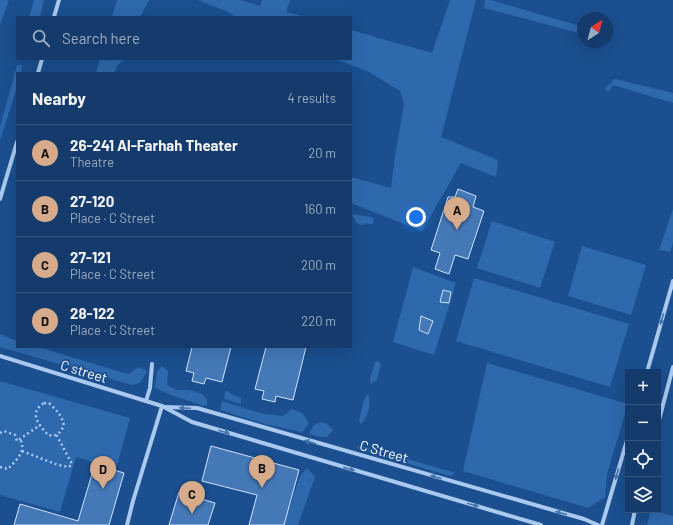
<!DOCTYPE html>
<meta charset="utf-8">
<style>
:root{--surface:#143b6b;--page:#1d4271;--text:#f1f3f6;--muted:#9dadc1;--line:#33557e;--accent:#d6ab8b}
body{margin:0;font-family:Barlow,sans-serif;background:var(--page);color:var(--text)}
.controls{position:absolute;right:12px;bottom:12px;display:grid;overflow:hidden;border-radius:0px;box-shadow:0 4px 16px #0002}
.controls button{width:36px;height:36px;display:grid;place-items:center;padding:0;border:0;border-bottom:1px solid var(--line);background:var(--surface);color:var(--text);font:20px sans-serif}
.compass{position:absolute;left:577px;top:12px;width:36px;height:36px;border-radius:50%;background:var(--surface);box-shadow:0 4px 16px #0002;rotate:36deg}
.you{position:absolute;left:416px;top:217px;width:14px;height:14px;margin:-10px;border:3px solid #fff;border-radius:50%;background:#1a73e8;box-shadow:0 0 0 6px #1a73e833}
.badge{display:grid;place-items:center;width:26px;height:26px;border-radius:50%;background:var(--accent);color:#111;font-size:13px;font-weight:700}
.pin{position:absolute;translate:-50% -33px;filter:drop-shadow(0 1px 2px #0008)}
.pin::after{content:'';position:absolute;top:21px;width:14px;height:12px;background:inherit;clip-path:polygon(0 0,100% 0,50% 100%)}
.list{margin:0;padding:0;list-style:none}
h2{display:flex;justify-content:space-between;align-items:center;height:52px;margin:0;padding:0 16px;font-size:17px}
h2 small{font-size:13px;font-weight:400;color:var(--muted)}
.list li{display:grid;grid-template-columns:26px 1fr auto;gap:12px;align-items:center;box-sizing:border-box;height:56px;padding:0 16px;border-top:1px solid var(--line)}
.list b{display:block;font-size:15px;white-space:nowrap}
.list p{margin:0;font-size:13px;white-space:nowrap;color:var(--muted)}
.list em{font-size:13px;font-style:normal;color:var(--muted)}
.icon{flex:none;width:22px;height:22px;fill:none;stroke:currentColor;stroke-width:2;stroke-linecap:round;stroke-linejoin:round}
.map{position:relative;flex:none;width:673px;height:525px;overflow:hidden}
.search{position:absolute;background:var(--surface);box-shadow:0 4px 16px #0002;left:16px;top:16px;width:336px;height:44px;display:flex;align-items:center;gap:10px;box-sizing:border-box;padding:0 14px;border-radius:0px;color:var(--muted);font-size:15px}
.panel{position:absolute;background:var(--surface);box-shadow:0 4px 16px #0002;left:16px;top:72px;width:336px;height:276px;border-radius:0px}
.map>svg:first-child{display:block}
</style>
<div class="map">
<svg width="673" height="525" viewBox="0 0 673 525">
<rect width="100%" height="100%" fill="#1b4f8f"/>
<g fill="#2e69ad">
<polygon points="0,0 9,0 0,25"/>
<polygon points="34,0 44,0 40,17 29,17"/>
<polygon points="117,0 149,0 140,17 112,17"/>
<polygon points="198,0 240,0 260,6 262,0 290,0 286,12 305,17 236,17 228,12"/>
<polygon points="450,0 476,0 441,137 498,160 496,177 461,163 422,231 351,203 351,177 391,188 395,156 404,104 400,91 369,72 335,59 351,59 351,30 432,53"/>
<polygon points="485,0 491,0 583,27 583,34 484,8"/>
<polygon points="100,59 124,59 118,65 114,73 96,73"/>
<polygon points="17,65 22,65 21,73 17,73 17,87 0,140 0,127"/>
<polygon points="615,79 673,93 673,103 613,85 608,92 605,88"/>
<polygon points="673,209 673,243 670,252 659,250"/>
<path d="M 352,214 L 371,217 L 374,219 L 372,225 L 367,223 L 362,225 C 356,224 354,220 352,214 Z"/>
<polygon points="492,221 555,242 540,288 477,268"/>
<polygon points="582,246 646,265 631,315 568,296"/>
<polygon points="413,267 456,283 434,355 393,342"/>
<polygon points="474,278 629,324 610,387 456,341"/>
<polygon points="0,334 17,341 17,347 38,347 128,374 139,367 147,371 140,383 132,385 0,347"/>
<polygon points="378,361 381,364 377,380 371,384 370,379 375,362"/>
<polygon points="487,363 628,404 607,474 605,497 588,508 463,471"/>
<path d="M 162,366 L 168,371 L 167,385 L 176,390 L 190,390 L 202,394 L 207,400 L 207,405 L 203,406 C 187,399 170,397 155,387 L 157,372 Z"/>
<polygon points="0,381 130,418 116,469 76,457 60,512 0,495"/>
<polygon points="227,391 233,395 241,398 241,404 224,399 225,392"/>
<path d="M 368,394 C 372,403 368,417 361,424 L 359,422 L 364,399 Z"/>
<polygon points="222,401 264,414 283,416 292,409 302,413 309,423 302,433 297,431 265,424 220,410"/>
<polygon points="321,422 327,424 333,430 327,437 321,437 309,434 314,425"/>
<path d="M 360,445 C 364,448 369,447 375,449 C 401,457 427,465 453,472 L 454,474 L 450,476 L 362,450 L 356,447 Z"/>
<polygon points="307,468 315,477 298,525 284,525 300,476"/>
<polygon points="651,510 673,516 673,525 647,525"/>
</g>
<g fill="#4478b7" stroke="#cfe3fa">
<polygon points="458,189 476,196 473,207 484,211 468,259 455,255 449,274 435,269 440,253 431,250 448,197 455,197"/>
<polygon points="443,290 451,292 449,303 440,302"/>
<polygon points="421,316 433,321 428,334 419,330"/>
<polygon points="192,347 231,347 222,382 206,378 204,384 192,381 194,373 186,371"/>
<polygon points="266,347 306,347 293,400 276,396 275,402 262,399 264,391 255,389"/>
<polygon points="211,446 299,470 284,525 249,525 257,495 202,481"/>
<polygon points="95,464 124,473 109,525 14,525 20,504 78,521"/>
<polygon points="179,492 215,503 208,525 169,525"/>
</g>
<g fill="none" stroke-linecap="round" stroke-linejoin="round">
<g stroke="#a9c9ee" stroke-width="2.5" stroke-dasharray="2 3" stroke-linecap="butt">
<path d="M 44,403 L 49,403 C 56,410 62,415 64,426 L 60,432 L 54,436 L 48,435 C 39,425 28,413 44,403 Z"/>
<polyline points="0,433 4,431 15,435 17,441 40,425"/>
<polyline points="22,451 58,465 69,467 72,464 56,434"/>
<path d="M 0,467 L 8,469 C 16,460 27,452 20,439"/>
</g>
<g stroke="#a9c9ee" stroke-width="4">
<polyline points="54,17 59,0"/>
<polyline points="38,73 42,59"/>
<polyline points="0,199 17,142"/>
<polyline points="0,356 162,406 192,422 541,525"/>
<polyline points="647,372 673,281"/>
<polyline points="146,401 150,388 152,364"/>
<polyline points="165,407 197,408 584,519 598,525"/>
<polyline points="658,424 673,367"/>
<polyline points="127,525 133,501 162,406"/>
<polyline points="602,525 628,437"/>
<polyline points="632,525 635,510"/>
</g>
</g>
<defs><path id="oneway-solid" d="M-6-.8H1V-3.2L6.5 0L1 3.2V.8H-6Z"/></defs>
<g fill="#4674ac">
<use href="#oneway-solid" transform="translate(662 319) rotate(106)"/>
<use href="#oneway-solid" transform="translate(185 408) rotate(-177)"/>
<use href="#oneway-solid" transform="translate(224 432) rotate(17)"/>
<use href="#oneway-solid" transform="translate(310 442) rotate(-164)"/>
<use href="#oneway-solid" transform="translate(349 469) rotate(16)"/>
<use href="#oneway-solid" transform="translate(617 474) rotate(106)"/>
<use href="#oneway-solid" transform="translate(436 477) rotate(-164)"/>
<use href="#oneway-solid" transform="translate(473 505) rotate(16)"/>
<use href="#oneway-solid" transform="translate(561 513) rotate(-165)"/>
</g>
<g text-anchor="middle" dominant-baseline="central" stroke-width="3.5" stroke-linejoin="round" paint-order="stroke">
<g font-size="14" fill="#fff" stroke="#1b4f8f">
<text transform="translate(84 371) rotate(17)">C street</text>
<text transform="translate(384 451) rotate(16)">C Street</text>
</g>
</g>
</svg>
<div class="controls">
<button>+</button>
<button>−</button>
<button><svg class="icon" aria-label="locate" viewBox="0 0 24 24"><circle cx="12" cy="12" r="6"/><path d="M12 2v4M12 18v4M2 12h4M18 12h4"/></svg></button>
<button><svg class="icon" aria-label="layers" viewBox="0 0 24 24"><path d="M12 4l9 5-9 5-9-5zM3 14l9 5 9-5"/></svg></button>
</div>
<svg class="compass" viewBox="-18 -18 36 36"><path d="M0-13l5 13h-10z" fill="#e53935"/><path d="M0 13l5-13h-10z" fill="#9dadc1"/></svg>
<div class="you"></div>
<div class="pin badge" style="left:457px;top:230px">A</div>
<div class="pin badge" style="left:262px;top:488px">B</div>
<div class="pin badge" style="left:192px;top:514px">C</div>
<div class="pin badge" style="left:103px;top:489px">D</div>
<div class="search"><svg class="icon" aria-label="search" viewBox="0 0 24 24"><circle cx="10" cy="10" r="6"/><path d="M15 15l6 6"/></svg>Search here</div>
<section class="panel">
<h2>Nearby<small>4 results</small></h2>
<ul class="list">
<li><span class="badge">A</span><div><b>26-241 Al-Farhah Theater</b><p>Theatre</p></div><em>20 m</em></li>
<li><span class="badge">B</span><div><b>27-120</b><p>Place · C Street</p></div><em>160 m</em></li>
<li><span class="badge">C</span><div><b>27-121</b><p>Place · C Street</p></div><em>200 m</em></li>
<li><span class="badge">D</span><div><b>28-122</b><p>Place · C Street</p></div><em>220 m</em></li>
</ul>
</section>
</div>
